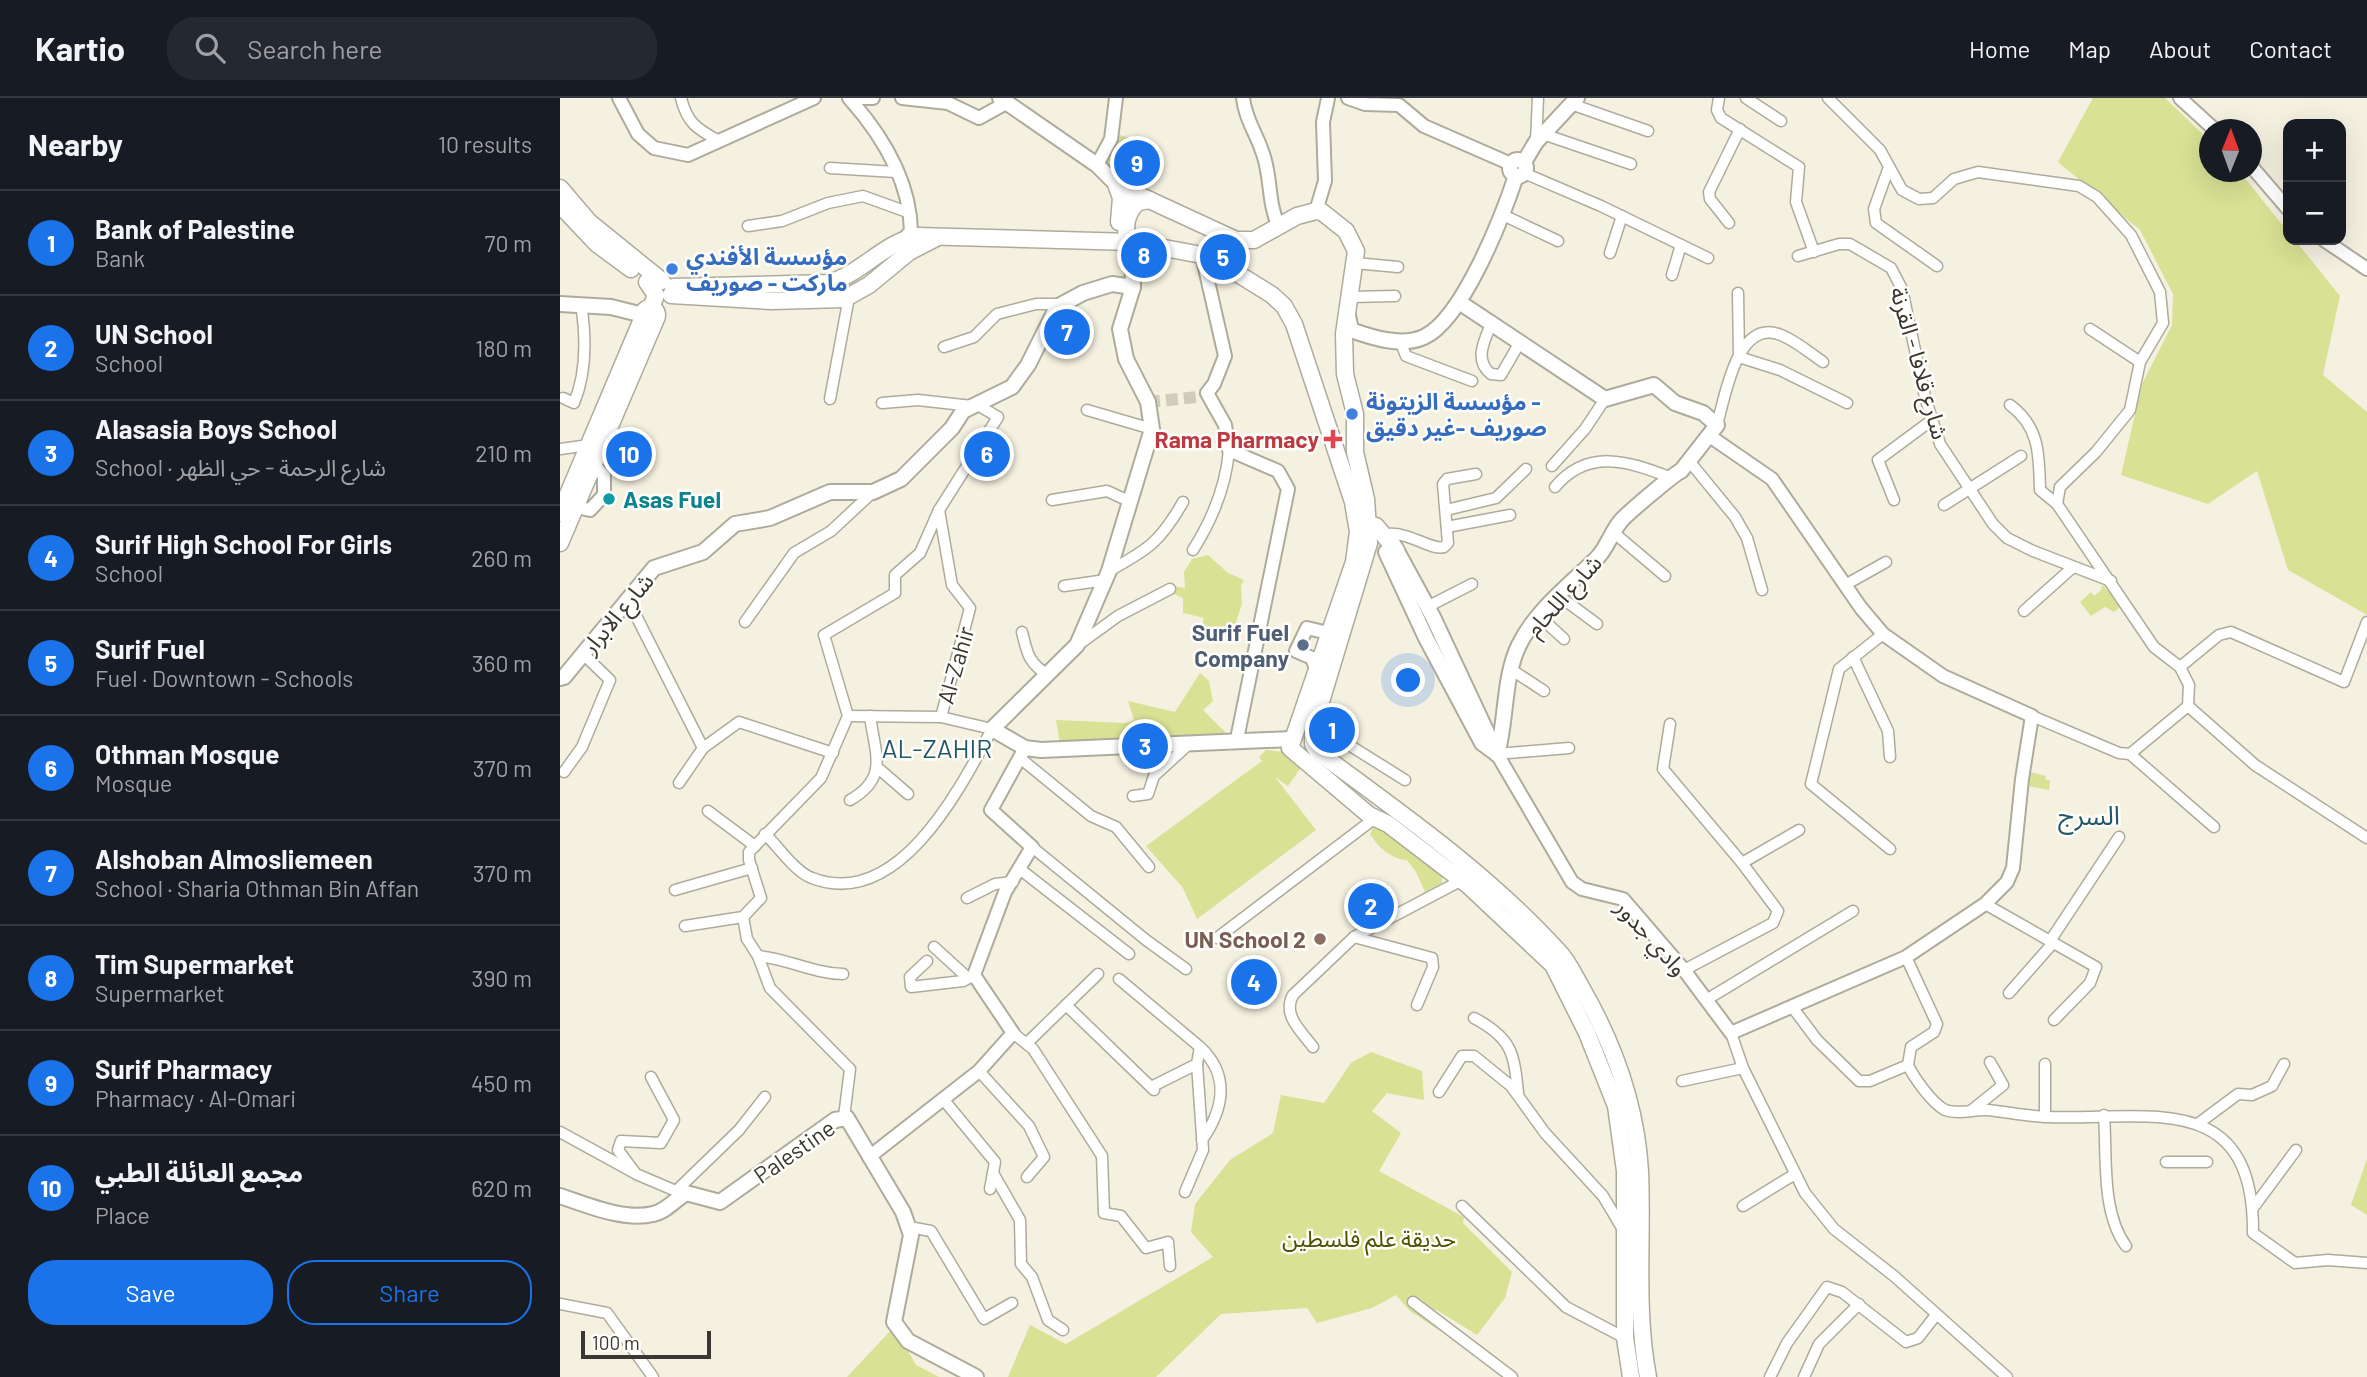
<!DOCTYPE html>
<meta charset="utf-8">
<style>
:root{--surface:#171b24;--page:#242831;--text:#f1f3f6;--muted:#9ea1a6;--line:#363941;--accent:#1a73e8}
body{margin:0;font-family:Barlow,"Noto Sans Arabic",sans-serif;background:var(--page);color:var(--text)}
.controls{position:absolute;right:21px;top:21px;display:grid;overflow:hidden;border-radius:14px;box-shadow:0 7px 28px #0002}
.controls button{width:63px;height:63px;display:grid;place-items:center;padding:0;border:0;border-bottom:2px solid var(--line);background:var(--surface);color:var(--text);font:35px sans-serif}
.compass{position:absolute;left:1639px;top:21px;width:63px;height:63px;border-radius:50%;background:var(--surface);box-shadow:0 7px 28px #0002;rotate:1deg}
.scale{position:absolute;left:21px;bottom:18px;width:130px;box-sizing:border-box;padding-left:7px;border:4px solid #393731;border-top:0;font-size:19px;line-height:24px;white-space:nowrap;color:#393731;-webkit-text-stroke:5px #fffefb;paint-order:stroke}
.you{position:absolute;left:849px;top:583px;width:24px;height:24px;margin:-18px;border:5px solid #fff;border-radius:50%;background:#1a73e8;box-shadow:0 0 0 10px #1a73e833}
.badge{display:grid;place-items:center;width:46px;height:46px;border-radius:50%;background:var(--accent);color:#fff;font-size:23px;font-weight:700}
.pin{position:absolute;translate:-50% -50%;border:4px solid #fff;box-shadow:0 2px 7px #0006}
.list{margin:0;padding:0;list-style:none}
h2{display:flex;justify-content:space-between;align-items:center;height:91px;margin:0;padding:0 28px;font-size:30px}
h2 small{font-size:23px;font-weight:400;color:var(--muted)}
.list li{display:grid;grid-template-columns:46px 1fr auto;gap:21px;align-items:center;box-sizing:border-box;height:105px;padding:0 28px;border-top:2px solid var(--line)}
.list b{display:block;font-size:26px;white-space:nowrap}
.list p{margin:0;font-size:23px;white-space:nowrap;color:var(--muted)}
.list em{font-size:23px;font-style:normal;color:var(--muted)}
.actions{display:flex;gap:14px;padding:21px 28px}
.actions a{flex:1;padding:16px 0;border:2px solid var(--accent);border-radius:28px;text-align:center;font-size:24px;color:var(--accent)}
.actions .main{background:var(--accent);color:#fff}
.icon{flex:none;width:38px;height:38px;fill:none;stroke:currentColor;stroke-width:2;stroke-linecap:round;stroke-linejoin:round}
.map{position:relative;flex:none;width:1807px;height:1279px;overflow:hidden}
header{display:flex;align-items:center;gap:42px;box-sizing:border-box;height:98px;padding:0 35px;background:var(--surface);border-bottom:2px solid var(--line)}
header strong{font-size:33px}
nav{display:flex;gap:38px;margin-inline-start:auto;font-size:24px}
.search{width:490px;height:63px;background:var(--page);display:flex;align-items:center;gap:18px;box-sizing:border-box;padding:0 24px;border-radius:28px;color:var(--muted);font-size:26px}
main{display:flex}
aside{flex:1;background:var(--surface)}
.map>svg:first-child{display:block}
</style>
<header>
<strong>Kartio</strong>
<div class="search"><svg class="icon" aria-label="search" viewBox="0 0 24 24"><circle cx="10" cy="10" r="6"/><path d="M15 15l6 6"/></svg>Search here</div>
<nav><a>Home</a><a>Map</a><a>About</a><a>Contact</a></nav>
</header>
<main>
<aside>
<h2>Nearby<small>10 results</small></h2>
<ul class="list">
<li><span class="badge">1</span><div><b>Bank of Palestine</b><p>Bank</p></div><em>70 m</em></li>
<li><span class="badge">2</span><div><b>UN School</b><p>School</p></div><em>180 m</em></li>
<li><span class="badge">3</span><div><b>Alasasia Boys School</b><p>School · شارع الرحمة - حي الظهر</p></div><em>210 m</em></li>
<li><span class="badge">4</span><div><b>Surif High School For Girls</b><p>School</p></div><em>260 m</em></li>
<li><span class="badge">5</span><div><b>Surif Fuel</b><p>Fuel · Downtown - Schools</p></div><em>360 m</em></li>
<li><span class="badge">6</span><div><b>Othman Mosque</b><p>Mosque</p></div><em>370 m</em></li>
<li><span class="badge">7</span><div><b>Alshoban Almosliemeen</b><p>School · Sharia Othman Bin Affan</p></div><em>370 m</em></li>
<li><span class="badge">8</span><div><b>Tim Supermarket</b><p>Supermarket</p></div><em>390 m</em></li>
<li><span class="badge">9</span><div><b>Surif Pharmacy</b><p>Pharmacy · Al-Omari</p></div><em>450 m</em></li>
<li><span class="badge">10</span><div><b>مجمع العائلة الطبي</b><p>Place</p></div><em>620 m</em></li>
</ul>
<div class="actions"><a class="main">Save</a><a>Share</a></div>
</aside>
<div class="map">
<svg width="1807" height="1279" viewBox="0 0 1807 1279">
<rect width="100%" height="100%" fill="#f5f1e1"/>
<g fill="#d8e194">
<polygon points="1533,0 1605,0 1649,42 1650,74 1680,74 1728,134 1728,142 1735,142 1780,198 1763,277 1807,314 1807,517 1728,472 1697,373 1648,406 1561,377 1582,286 1612,227 1613,196 1580,132 1498,64"/>
<polygon points="554,35 575,42 562,61 573,68 567,76 557,78 545,65"/>
<polygon points="648,457 668,475 684,482 681,487 682,506 672,536 661,537 642,528 644,520 623,515 623,500 611,495 611,488 625,490 624,474 632,461"/>
<polygon points="1542,487 1562,508 1554,514 1545,509 1531,518 1520,504 1531,494 1534,498 1541,492"/>
<polygon points="640,575 649,583 653,603 643,612 666,635 661,637 500,646 496,622 566,625 574,622 568,603 615,614"/>
<polygon points="706,652 724,654 742,668 728,688 715,679 756,732 637,821 623,790 586,748 702,663 699,659"/>
<polygon points="1466,673 1486,678 1485,682 1490,682 1489,692 1462,687"/>
<path d="M 815,727 L 828,729 L 883,774 L 882,785 L 865,794 L 856,774 L 847,762 C 831,761 818,749 810,736 Z"/>
<polygon points="811,954 862,973 864,1002 827,995 812,1013 841,1035 819,1073 904,1119 903,1125 952,1174 945,1200 917,1237 875,1211 874,1217 897,1231 891,1240 850,1213 836,1197 812,1210 757,1225 747,1210 661,1216 596,1279 448,1279 470,1227 506,1246 653,1159 631,1134 635,1106 670,1062 713,1035 721,997 764,1005 791,965"/>
<polygon points="1807,1061 1807,1117 1791,1107"/>
<polygon points="334,1229 356,1267 379,1279 287,1279"/>
</g>
<g fill="none" stroke-linecap="round" stroke-linejoin="round">
<polyline stroke="#cfccbe" stroke-width="12" stroke-dasharray="12 6" stroke-linecap="butt" points="588,304 637,299 647,295"/>
<g stroke="#afab9c" stroke-width="13">
<g id="minor">
<path d="M 121,0 C 127,25 137,31 159,43"/>
<polyline points="1159,0 1157,12 1161,20 1239,69 1236,104 1254,154"/>
<polyline points="1186,0 1221,23"/>
<polyline points="1268,0 1320,52 1342,92 1359,101 1373,100 1394,81 1418,74 1519,88 1537,99 1571,137 1600,194 1603,225 1580,264 1570,312 1536,354 1500,389 1497,406 1594,549 1620,569 1629,587 1628,608 1695,667 1807,740"/>
<polyline points="1011,6 1088,33"/>
<polyline points="983,36 1071,66"/>
<polyline points="976,44 978,0"/>
<polyline points="1329,69 1314,111 1316,125 1377,168"/>
<polyline points="270,70 336,74"/>
<polyline points="964,75 1041,108 1148,160"/>
<polyline points="943,117 998,143"/>
<polyline points="1169,125 1150,101 1149,94 1180,31"/>
<polyline points="188,128 222,123 268,105 303,98 350,115"/>
<polyline points="1050,155 1062,118"/>
<polyline points="1238,158 1279,146 1290,146 1331,170 1342,191 1365,299 1380,346 1433,426 1447,440 1473,453 1551,483"/>
<polyline points="795,165 838,169"/>
<polyline points="1112,177 1121,147"/>
<polyline points="1178,195 1179,259 1220,272 1287,305"/>
<polyline points="790,199 835,198"/>
<path d="M 932,224 C 925,241 913,262 931,276 L 941,277 L 960,244"/>
<polyline points="1530,231 1580,264"/>
<polyline points="841,245 846,258 912,283"/>
<polyline points="384,249 414,239 437,216 476,206 501,206"/>
<path d="M 3,300 L 14,305 C 27,274 26,238 21,206"/>
<polyline points="270,301 289,199"/>
<polyline points="322,305 358,302 412,308"/>
<path d="M 1450,307 C 1480,329 1479,357 1480,392 L 1497,406"/>
<polyline points="527,312 592,331"/>
<path d="M 1157,327 C 1165,299 1177,219 1221,237 C 1236,243 1250,255 1263,264"/>
<polyline points="0,351 29,347"/>
<polyline points="1130,364 1175,419 1187,440 1202,492"/>
<polyline points="992,368 1025,331 1045,301"/>
<path d="M 995,389 C 1028,350 1068,363 1109,379"/>
<polyline points="492,402 547,393 571,404"/>
<polyline points="1334,402 1318,362 1372,322"/>
<polyline points="1384,407 1461,358"/>
<polyline points="886,412 936,400 966,371"/>
<polyline points="887,429 950,417"/>
<polyline points="1053,434 1105,478"/>
<path d="M 828,436 C 850,434 872,453 884,449 L 888,445 L 883,386 L 887,381 L 916,376"/>
<path d="M 633,452 C 652,422 666,388 669,352"/>
<path d="M 549,473 C 589,451 600,444 623,404"/>
<polyline points="1285,487 1326,464"/>
<polyline points="504,488 546,482"/>
<polyline points="999,498 1037,526"/>
<polyline points="67,500 143,650"/>
<polyline points="867,509 912,486"/>
<polyline points="1464,513 1512,470"/>
<polyline points="979,518 1004,541"/>
<polyline points="185,524 234,455 271,433 313,394"/>
<path d="M 462,534 C 467,554 468,565 488,577"/>
<polyline points="1323,536 1279,571 1251,686 1330,751"/>
<polyline points="518,547 558,518 610,491"/>
<polyline points="1293,559 1328,633 1330,659"/>
<polyline points="1620,569 1659,537 1671,534 1784,584 1807,524"/>
<polyline points="952,572 984,593"/>
<polyline points="288,618 381,619"/>
<polyline points="1472,618 1559,655 1570,656 1628,608"/>
<polyline points="754,625 845,682"/>
<polyline points="1110,626 1103,671 1182,765 1218,813 1213,825 1124,872"/>
<polyline points="937,656 1009,650"/>
<polyline points="1570,656 1654,729"/>
<polyline points="460,660 531,718 556,729 589,769"/>
<polyline points="318,670 348,696"/>
<polyline points="4,674 22,649 50,582 23,556"/>
<polyline points="119,685 143,650 179,624 273,655"/>
<polyline points="573,698 588,696 594,678 629,646"/>
<path d="M 290,702 C 329,680 315,656 310,618"/>
<polyline points="148,713 195,748"/>
<path d="M 205,736 C 218,748 235,774 252,780 C 338,813 400,691 432,631 L 381,619 L 410,510 L 392,487 L 379,412"/>
<polyline points="472,749 586,842 626,871"/>
<polyline points="1182,765 1239,732"/>
<polyline points="461,772 569,856"/>
<polyline points="115,792 192,770"/>
<polyline points="407,800 435,786 453,784"/>
<polyline points="1425,806 1536,869 1530,885 1494,922"/>
<polyline points="183,819 187,841 198,858 210,890 290,971 284,1019"/>
<polyline points="125,828 183,819 201,800 189,762 189,754 261,680 288,618 264,537 335,495 335,477 360,455 379,412 438,319 416,306"/>
<polyline points="794,839 872,860 873,869 857,907"/>
<polyline points="657,840 815,720"/>
<polyline points="1490,843 1559,739"/>
<polyline points="374,849 408,880"/>
<path d="M 198,858 C 229,861 251,875 283,876"/>
<path d="M 1346,859 L 1377,926 L 1374,934 L 1351,949 L 1348,967 C 1354,980 1372,1005 1385,1012 C 1398,1017 1415,1011 1428,1012 C 1447,1014 1467,1018 1486,1019 C 1587,1023 1694,989 1693,1135 L 1735,1165 L 1768,1162 L 1807,1165"/>
<polyline points="367,863 350,879 351,889 403,883 414,877"/>
<polyline points="559,881 640,949 637,966 591,989"/>
<polyline points="1449,895 1493,845"/>
<polyline points="1146,902 1293,813"/>
<polyline points="506,907 594,992"/>
<polyline points="1233,910 1257,942 1299,983 1310,983 1348,967"/>
<path d="M 914,920 C 952,940 954,955 958,995"/>
<polyline points="453,935 473,951 542,1058 544,1115 561,1118 586,1150 608,1144 610,1168"/>
<polyline points="1171,935 1183,970 1245,1095 1274,1131 1334,1178 1447,1279"/>
<polyline points="467,945 538,876"/>
<path d="M 640,949 C 670,977 664,1011 642,1042"/>
<path d="M 753,949 C 741,933 722,917 733,897 L 794,839 L 902,782"/>
<polyline points="419,973 469,1028 484,1059 467,1079"/>
<polyline points="91,979 114,1022 101,1045 61,1043 58,1052 76,1076 116,1093"/>
<polyline points="1122,983 1183,970"/>
<polyline points="879,994 902,958 914,958 951,988 985,1035 1043,1098 1062,1130"/>
<polyline points="383,1001 435,1064 430,1091"/>
<polyline points="1412,1012 1443,987 1430,964"/>
<path d="M 1544,1017 C 1547,1058 1541,1114 1566,1148"/>
<polyline points="1485,1019 1485,966"/>
<polyline points="1639,1025 1678,996 1692,997 1712,988 1724,966"/>
<polyline points="0,1034 73,1074"/>
<polyline points="1606,1064 1647,1064"/>
<polyline points="433,1075 460,1122 461,1166 472,1179 488,1222 503,1232"/>
<polyline points="120,1094 116,1093 179,1032 205,999"/>
<polyline points="625,1094 643,1052 637,966"/>
<polyline points="902,1108 1006,1209 1065,1240"/>
<polyline points="1183,1108 1235,1076"/>
<polyline points="1693,1110 1736,1052"/>
<polyline points="349,1129 371,1133 424,1221 452,1205"/>
<polyline points="853,1204 952,1279"/>
<polyline points="0,1206 47,1215 93,1279"/>
<polyline points="1210,1279 1227,1245 1267,1189 1282,1194 1346,1244 1358,1240 1376,1217"/>
<polyline points="1244,1279 1259,1246 1299,1206"/>
</g>
</g>
<g stroke="#afab9c" stroke-width="16">
<g id="tertiary">
<polyline points="59,0 78,36 94,50 128,57 254,0"/>
<path d="M 289,0 C 321,36 350,83 351,133 L 343,142"/>
<polyline points="290,0 313,0"/>
<polyline points="342,0 388,5 419,20 446,5"/>
<path d="M 683,0 C 685,20 696,35 702,53 C 712,78 707,104 719,129"/>
<polyline points="788,0 805,6 839,7 864,28 951,66"/>
<polyline points="1620,0 1655,32"/>
<polyline points="537,67 551,41 556,0"/>
<polyline points="1692,69 1728,111"/>
<polyline points="756,113 765,83 763,24 768,0"/>
<polyline points="1764,142 1807,171"/>
<polyline points="642,157 665,258 654,286 647,295 665,327 669,352 718,373 728,391 677,641"/>
<polyline points="16,409 30,412 44,397 44,378 34,367"/>
<polyline points="757,573 752,560 736,553 747,530 768,535"/>
<polyline points="937,656 1012,784 1022,791 1063,801 1124,872 1171,935 1346,859 1425,806 1447,784 1453,770 1462,681 1472,618 1383,578 1323,536 1301,510 1212,381 1151,339"/>
<polyline points="309,1059 419,973 453,935 414,877 445,794 472,749 431,712 465,650"/>
</g>
</g>
<g stroke="#afab9c" stroke-width="18">
<g id="secondary">
<polyline points="440,0 537,67 556,86"/>
<circle cx="958" cy="70" r="8"/>
<polyline points="964,64 976,44 1017,0"/>
<polyline points="572,144 573,189 560,231 566,261 588,304 592,331 549,473 517,547 432,631 465,650 481,652 731,641"/>
<path d="M 899,204 L 1045,301 L 1094,287 L 1115,305 L 1143,315 L 1157,327 L 1121,373 C 1115,375 1065,417 1060,424 C 1051,435 1047,450 1037,460 C 1011,486 976,512 959,547 C 943,580 947,621 937,656"/>
<polyline points="0,206 51,209 83,217"/>
<path d="M 788,218 L 791,232 C 813,240 842,249 864,239 C 903,221 943,117 956,78"/>
<polyline points="831,442 873,519 937,656"/>
<polyline points="826,454 866,540 922,645 937,656"/>
<polyline points="0,580 4,579 94,470 143,454 175,426 210,420 270,394 313,394 341,381 392,330 403,313 452,289 468,267 497,209 523,195 552,186 573,189"/>
<path d="M 0,1098 C 27,1107 64,1123 93,1116 C 105,1114 116,1101 126,1095 L 160,1104 L 275,1022 L 287,1020 L 343,1114 L 351,1137 L 334,1224 L 348,1243 L 416,1279"/>
</g>
</g>
<g stroke="#afab9c" stroke-width="19">
<g id="primary">
<polyline points="556,86 561,100 559,124"/>
<polyline points="0,90 29,124 102,183"/>
<path d="M 572,94 L 676,142 L 694,142 L 737,118 L 756,113 L 762,114 L 786,133 L 796,153 L 784,236 L 785,276 L 795,316 L 795,354 L 806,401 L 809,445 L 753,630 L 753,646 L 758,654 C 841,715 928,776 998,853 C 1008,863 1014,877 1021,889 C 1054,946 1076,1006 1080,1073 C 1083,1142 1075,1211 1088,1279"/>
<polyline points="0,107 37,146 71,171"/>
<path d="M 572,144 C 561,132 567,114 578,104 L 590,102"/>
<polyline points="87,184 96,197 91,210"/>
<path d="M 113,189 L 269,185 C 302,175 323,145 357,138 L 572,144 L 642,157 L 654,161 L 712,197 L 724,208 L 734,226 L 793,404 L 798,434 L 794,464 L 730,650 L 809,717 L 828,726 L 909,788 L 993,867 L 1027,935 L 1056,1008 L 1065,1073 L 1065,1240 L 1071,1279"/>
<polyline points="111,197 212,203 284,201 309,187 349,154 376,140"/>
<circle cx="90" cy="217" r="7"/>
<polyline points="0,415 83,219"/>
<polyline points="801,426 816,428 836,452"/>
<polyline points="0,445 95,223"/>
</g>
</g>
<use href="#minor" stroke="#fff" stroke-width="10"/>
<use href="#tertiary" stroke="#fff" stroke-width="12"/>
<use href="#secondary" stroke="#fff" stroke-width="14"/>
<use href="#primary" stroke="#fff" stroke-width="16"/>
</g>
<g fill="#3f7fe0" stroke="#fffefb" stroke-width="2.5">
<circle cx="112" cy="171" r="7"/>
<circle cx="792" cy="316" r="7"/>
</g>
<path fill="#e0444e" stroke="#fffefb" stroke-width="2.5" d="M769.5 330.5h7v7h7v7h-7v7h-7v-7h-7v-7h7z"/>
<circle fill="#0f9aa8" stroke="#fffefb" stroke-width="2.5" cx="49" cy="401" r="7"/>
<circle fill="#5c6f8a" stroke="#fffefb" stroke-width="2.5" cx="743" cy="547" r="7"/>
<circle fill="#8d6e63" stroke="#fffefb" stroke-width="2.5" cx="760" cy="841" r="7"/>
<g text-anchor="middle" dominant-baseline="central" stroke-width="5" stroke-linejoin="round" paint-order="stroke">
<g font-size="23" font-weight="bold" fill="#366cbe" stroke="#fffefb" text-anchor="start">
<text x="126" y="158">مؤسسة الأفندي<tspan x="126" dy="26">ماركت - صوريف</tspan></text>
<text x="806" y="303">مؤسسة الزيتونة -<tspan x="806" dy="26">صوريف -غير دقيق</tspan></text>
</g>
<g font-size="23" fill="#393731" stroke="#fffefb">
<text transform="translate(1360 265) rotate(74)">شارع قلافا - القرنة</text>
<text transform="translate(1003 497) rotate(-48)">شارع اللحام</text>
<text transform="translate(57 515) rotate(-50)">شارع الابرار</text>
<text transform="translate(395 567) rotate(-74)">Al-Zahir</text>
<text transform="translate(1092 839) rotate(48)">وادي جدور</text>
<text transform="translate(234 1053) rotate(-35)">Palestine</text>
</g>
<g font-size="23" font-weight="bold" fill="#be3a42" stroke="#fffefb" text-anchor="end">
<text x="759" y="341">Rama Pharmacy</text>
</g>
<g font-size="23" font-weight="bold" fill="#0d838f" stroke="#fffefb" text-anchor="start">
<text x="63" y="401">Asas Fuel</text>
</g>
<g font-size="23" font-weight="bold" fill="#4e5e75" stroke="#fffefb" text-anchor="end">
<text x="729" y="534">Surif Fuel<tspan x="729" dy="26">Company</tspan></text>
</g>
<g font-size="23" font-weight="bold" fill="#785e54" stroke="#fffefb" text-anchor="end">
<text x="746" y="841">UN School 2</text>
</g>
<g font-size="23" fill="#4d5203" stroke="#fffefb">
<text x="809" y="1140">حديقة علم فلسطين</text>
</g>
<g font-size="26" fill="#225865" stroke="#fffefb">
<text x="377" y="649">AL-ZAHIR</text>
<text x="1529" y="716">السرج</text>
</g>
</g>
</svg>
<div class="controls">
<button>+</button>
<button>−</button>
</div>
<svg class="compass" viewBox="-18 -18 36 36"><path d="M0-13l5 13h-10z" fill="#e53935"/><path d="M0 13l5-13h-10z" fill="#9ea1a6"/></svg>
<div class="scale">100 m</div>
<div class="you"></div>
<div class="pin badge" style="left:772px;top:632px">1</div>
<div class="pin badge" style="left:811px;top:808px">2</div>
<div class="pin badge" style="left:585px;top:648px">3</div>
<div class="pin badge" style="left:694px;top:884px">4</div>
<div class="pin badge" style="left:663px;top:159px">5</div>
<div class="pin badge" style="left:427px;top:356px">6</div>
<div class="pin badge" style="left:507px;top:234px">7</div>
<div class="pin badge" style="left:584px;top:157px">8</div>
<div class="pin badge" style="left:577px;top:65px">9</div>
<div class="pin badge" style="left:69px;top:356px">10</div>
</div>
</main>
